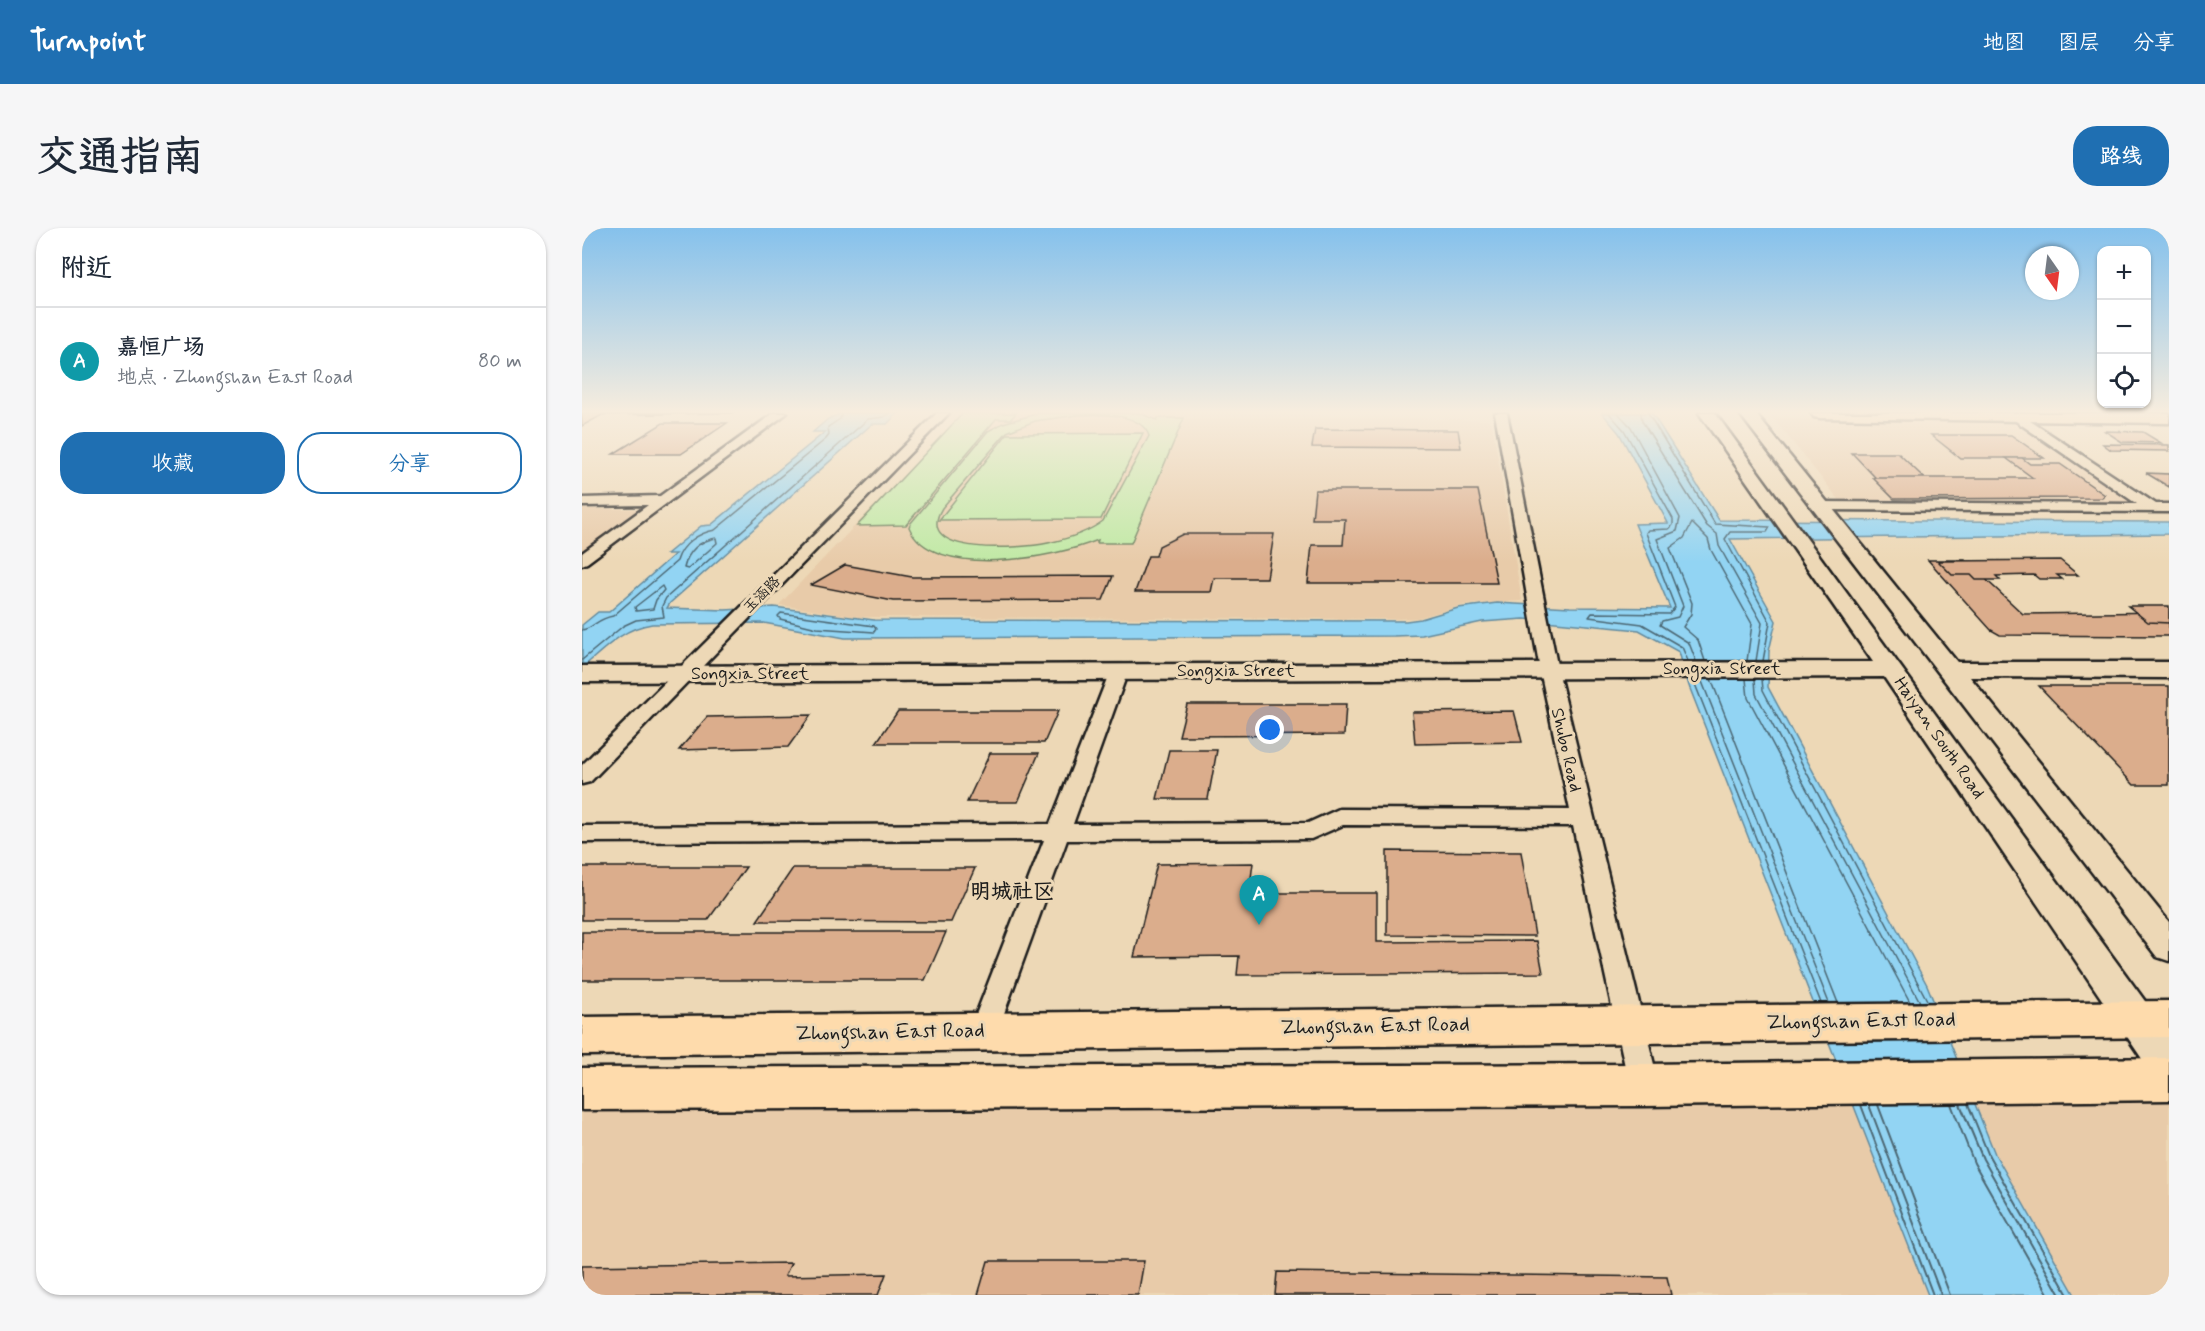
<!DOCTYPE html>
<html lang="zh">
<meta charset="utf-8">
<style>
:root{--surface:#fff;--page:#f6f6f7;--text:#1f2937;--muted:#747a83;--line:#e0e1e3;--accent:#1f6fb2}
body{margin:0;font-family:Mynerve,"LXGW WenKai TC",sans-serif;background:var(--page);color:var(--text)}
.controls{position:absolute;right:18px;top:18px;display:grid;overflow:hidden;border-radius:12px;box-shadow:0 2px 4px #0004}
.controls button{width:54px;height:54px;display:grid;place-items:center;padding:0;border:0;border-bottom:2px solid var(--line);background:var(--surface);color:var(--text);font:30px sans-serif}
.compass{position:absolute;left:1443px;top:18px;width:54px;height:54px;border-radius:50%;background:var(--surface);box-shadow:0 2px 4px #0004;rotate:166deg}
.you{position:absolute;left:688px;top:502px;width:21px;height:21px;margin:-15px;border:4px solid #fff;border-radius:50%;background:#1a73e8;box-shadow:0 0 0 9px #1a73e833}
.badge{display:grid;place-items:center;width:39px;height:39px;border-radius:50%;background:var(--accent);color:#fff;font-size:20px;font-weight:700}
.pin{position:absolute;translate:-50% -50px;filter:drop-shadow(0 2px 3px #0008)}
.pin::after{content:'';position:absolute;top:32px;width:21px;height:18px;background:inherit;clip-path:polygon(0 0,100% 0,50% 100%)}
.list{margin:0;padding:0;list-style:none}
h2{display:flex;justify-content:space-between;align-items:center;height:78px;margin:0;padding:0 24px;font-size:26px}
h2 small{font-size:20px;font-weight:400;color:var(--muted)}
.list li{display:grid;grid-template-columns:39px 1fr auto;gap:18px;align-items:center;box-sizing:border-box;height:108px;padding:0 24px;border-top:2px solid var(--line)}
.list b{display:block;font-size:22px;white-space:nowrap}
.list p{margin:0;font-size:20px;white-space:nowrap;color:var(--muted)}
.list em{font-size:20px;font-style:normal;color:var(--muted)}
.actions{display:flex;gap:12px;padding:18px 24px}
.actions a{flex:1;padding:14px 0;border:2px solid var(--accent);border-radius:24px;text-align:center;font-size:21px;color:var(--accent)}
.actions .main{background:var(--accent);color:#fff}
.icon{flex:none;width:33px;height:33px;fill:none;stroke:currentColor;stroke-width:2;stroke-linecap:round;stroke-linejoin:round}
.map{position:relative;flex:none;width:1587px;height:1067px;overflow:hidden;border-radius:24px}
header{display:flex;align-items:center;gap:36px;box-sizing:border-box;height:84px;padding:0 30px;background:var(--accent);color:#fff}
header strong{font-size:28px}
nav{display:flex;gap:33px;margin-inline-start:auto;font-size:21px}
.intro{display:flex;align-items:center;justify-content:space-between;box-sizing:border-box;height:144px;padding:0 36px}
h1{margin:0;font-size:42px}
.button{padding:15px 27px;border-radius:24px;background:var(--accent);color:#fff;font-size:21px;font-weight:700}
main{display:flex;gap:36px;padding:0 36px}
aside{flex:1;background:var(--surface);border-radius:24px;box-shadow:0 2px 4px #0004}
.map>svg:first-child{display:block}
</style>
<header>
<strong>Turnpoint</strong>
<nav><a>地图</a><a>图层</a><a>分享</a></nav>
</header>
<div class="intro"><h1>交通指南</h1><a class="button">路线</a></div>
<main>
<aside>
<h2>附近<small></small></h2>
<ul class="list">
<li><span class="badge" style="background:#0f9aa8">A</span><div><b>嘉恒广场</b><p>地点 · Zhongshan East Road</p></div><em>80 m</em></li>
</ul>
<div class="actions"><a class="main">收藏</a><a>分享</a></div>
</aside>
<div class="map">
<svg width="1587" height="1067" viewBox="0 0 1587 1067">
<rect width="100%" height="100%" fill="#edd8b6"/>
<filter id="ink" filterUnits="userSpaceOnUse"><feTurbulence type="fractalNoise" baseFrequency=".0167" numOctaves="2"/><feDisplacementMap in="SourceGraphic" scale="12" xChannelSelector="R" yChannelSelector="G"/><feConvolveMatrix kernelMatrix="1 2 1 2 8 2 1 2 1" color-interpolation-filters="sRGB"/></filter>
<g filter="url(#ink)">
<g fill="#e8cba9">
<polygon points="381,185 663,185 905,192 910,195 940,373 882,377 836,390 810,391 276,389 197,377"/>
<polygon points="1190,189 1432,191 1558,277 1259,274"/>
<polygon points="0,281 58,281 0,324"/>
<polygon points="1587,851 1587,1067 0,1067 0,861"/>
</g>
<g fill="#c0e9a5" stroke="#6e8260" stroke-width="1.5" fill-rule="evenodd">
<polygon points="381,185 434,185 429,191 414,191 324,297 275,298"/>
<path d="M 458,185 L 557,185 L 575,192 L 576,190 L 602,190 L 549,315 L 515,315 L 516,312 C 473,330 350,353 327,299 L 328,296 L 406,203 L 421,195 ZM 496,187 C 516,186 559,184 567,208 L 521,293 C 505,305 485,311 466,315 C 442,320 330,330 360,280 L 425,204 L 453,193 Z"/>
<polygon points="561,205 519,291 357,292 425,206"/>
</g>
<path fill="#92d4f3" stroke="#638a9d" stroke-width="1.5" d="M 260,185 L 316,185 L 305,196 L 290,196 L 88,375 L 85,380 L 143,382 L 192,379 L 292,392 L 824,393 L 839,391 L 876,380 L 915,375 L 988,379 L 1088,380 L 1053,296 L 1086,295 L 1037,205 L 1020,185 L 1070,185 L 1137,292 L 1587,294 L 1587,306 L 1148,311 L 1194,393 L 1187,423 L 1186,459 L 1345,757 L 1413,926 L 1493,1067 L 1346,1067 L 1107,458 L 1097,424 L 1057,402 L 942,391 L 900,394 L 840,407 L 812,408 L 263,410 L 182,395 L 70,396 C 41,400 22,421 0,440 L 0,397 L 16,384 L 27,384 L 93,326 L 85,326 L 119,298 L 129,297 L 243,204 L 231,204 L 246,191 Z"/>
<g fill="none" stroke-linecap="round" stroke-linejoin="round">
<g stroke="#4b6672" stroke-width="1.5">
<polyline points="1027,185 1042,202 1091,291 1091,297 1087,301 1066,302 1064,305 1093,379 1087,386 1010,385 1007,389 1060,396 1100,419 1106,433"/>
<polyline points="1036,185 1049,199 1098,290 1095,303 1075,311 1101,378 1096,389 1080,393 1078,397 1107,415 1114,433"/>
<polyline points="1059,185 1060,193 1125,298 1135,306 1137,318 1180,395 1174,433"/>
<polyline points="1066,185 1133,296 1188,299 1185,304 1148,304 1143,311 1188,394 1181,433"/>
<path d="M 134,310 L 135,315 L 106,341 L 102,340 C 106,323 117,313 134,310 Z"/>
<polygon points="80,358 82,362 74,372 71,381 54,383 53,379"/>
<polygon points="199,385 292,398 294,401 292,404 235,400 198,391 196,388"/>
<path d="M 0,402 C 12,400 14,391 31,388 L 95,333 C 100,316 116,305 133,302 L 244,211 L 247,207 L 246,199 L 258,191 L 260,185"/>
<polyline points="0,432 41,398 54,392 82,389 80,378 84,370 286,191 302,189 308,185"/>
<polyline points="1123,433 1116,412 1101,399 1109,386 1110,375 1088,320 1102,310 1110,295 1126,311 1129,322 1170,396 1165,433"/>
<polyline points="1111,451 1239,775"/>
<polyline points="1119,451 1247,775"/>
<polyline points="1129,451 1256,775"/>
<polyline points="1164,451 1166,470 1328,774"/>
<polyline points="1173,451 1174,466 1338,774"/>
<polyline points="1180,451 1181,462 1346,774"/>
</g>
<g stroke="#4b6672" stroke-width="2">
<polyline points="1369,876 1392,935 1467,1067"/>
<polyline points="1378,876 1401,931 1478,1067"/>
<polyline points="1386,876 1407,928 1486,1067"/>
<polyline points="1279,877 1351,1067"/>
<polyline points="1287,877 1359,1067"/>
<polyline points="1296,877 1368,1067"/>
</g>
</g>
<g fill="#dbad8c" stroke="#1c1c1c" stroke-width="1.5">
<polygon points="0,185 152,185 20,187 0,198"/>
<polygon points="81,195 145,195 99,226 31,226"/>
<polygon points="733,201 876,202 879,220 730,219"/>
<polygon points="1523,203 1561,204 1579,215 1540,214"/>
<polygon points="1349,207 1429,207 1462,230 1378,230"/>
<polygon points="1521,216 1587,217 1587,223 1529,222"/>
<polygon points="1270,225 1316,225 1360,267 1310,267"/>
<polygon points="1424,230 1440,230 1448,236 1478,236 1523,267 1520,270 1312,271 1291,250 1451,250"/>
<polygon points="1564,245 1587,246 1587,259"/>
<polygon points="733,262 896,262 915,355 726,355 730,317 761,317 763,291 730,291"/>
<polygon points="601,306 692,306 685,350 632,350 629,364 553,364 566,328 574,328 577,318"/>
<polygon points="1346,332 1383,332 1441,386 1587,384 1587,408 1418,407 1409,402"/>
<polygon points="1478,332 1496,347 1475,347 1480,351 1457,351 1452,347 1414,348 1418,352 1394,352 1389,347 1370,347 1356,333"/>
<polygon points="263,337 330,349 531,348 521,372 311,373 229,357"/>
<polygon points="1546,378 1587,378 1587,395 1566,394"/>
<polygon points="1457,458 1587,458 1587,557 1552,557"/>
<polygon points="605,476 764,476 762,507 597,508"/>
<polygon points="316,483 476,483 462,515 294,515"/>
<polygon points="932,483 940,514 833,516 830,484"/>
<polygon points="229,487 206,519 97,522 125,489"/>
<polygon points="587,522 635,522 626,571 575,571"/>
<polygon points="408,525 457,525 436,574 385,574"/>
<polygon points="805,623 939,624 953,708 805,707"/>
<polygon points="671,635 667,665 795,665 795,714 955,713 961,745 655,747 657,728 552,729 575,636"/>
<polygon points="0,639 164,639 126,692 0,692"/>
<polygon points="211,640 393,640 369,694 175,693"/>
<polygon points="0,704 364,704 343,752 0,752"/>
<polygon points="406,1033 562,1033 556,1067 396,1067"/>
<polygon points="209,1035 203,1048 304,1046 296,1067 0,1067 0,1038"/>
<polygon points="695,1044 1085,1049 1089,1067 693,1067"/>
</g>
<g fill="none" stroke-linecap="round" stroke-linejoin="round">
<g stroke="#1c1c1c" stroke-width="5">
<g id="street">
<polygon points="192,185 205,185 5,335 0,337 0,325 66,277 0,278 0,270 78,268"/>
<polygon points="355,185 367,185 8,554 0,556 0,537"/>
<polygon points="913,185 925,185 976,442 1077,857 1073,866 1062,870 1051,866 1047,857 991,598 761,597 729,611 485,612 416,802 412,810 402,814 392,810 388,802 462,612 0,614 0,598 468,596 528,443 530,439 544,439 546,443 491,596 726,595 757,581 988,582 958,442"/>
<polygon points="1428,185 1436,185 1574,276 1587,276 1587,284 1238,282 1231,278 1238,274 1555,276 1428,189"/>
</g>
</g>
<g stroke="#1c1c1c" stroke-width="5">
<g id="secondary">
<polygon points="1117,185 1133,185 1587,806 1587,855 1573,850 1302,449 0,454 0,438 1291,434"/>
<polygon points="1157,185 1173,185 1375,434 1587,434 1587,450 1388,449 1587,694 1587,733 1575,729"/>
</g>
</g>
<g stroke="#1c1c1c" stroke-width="5">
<g id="primary">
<polygon points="1229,185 1587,185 1587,195 1238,190 1232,189"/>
<polygon points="1587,773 1587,809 0,827 0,789"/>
<polygon points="1587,830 1587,872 1062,878 0,882 0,840 1062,836"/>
</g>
</g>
<use href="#street" fill="#edd8b6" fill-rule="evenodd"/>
<use href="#secondary" fill="#edd8b6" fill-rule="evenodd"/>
<use href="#primary" fill="#fedbac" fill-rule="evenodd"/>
</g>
</g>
<linearGradient id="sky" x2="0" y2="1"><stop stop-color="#85c1ec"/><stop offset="0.55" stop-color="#f7edde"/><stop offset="1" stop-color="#f7edde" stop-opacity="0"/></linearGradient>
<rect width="1587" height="334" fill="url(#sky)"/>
<g text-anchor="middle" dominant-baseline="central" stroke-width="6" stroke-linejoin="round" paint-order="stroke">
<g font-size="15" fill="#1c1c1c" stroke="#edd8b6">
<text transform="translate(180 367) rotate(-45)">玉涵路</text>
</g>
<g font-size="18" fill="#1c1c1c" stroke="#edd8b6">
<text x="1140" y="441">Songxia Street</text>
<text x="654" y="443">Songxia Street</text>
<text x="168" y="446">Songxia Street</text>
<text transform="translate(1357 510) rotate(55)">Haiyan South Road</text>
<text transform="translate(984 522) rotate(77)">Shubo Road</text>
</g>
<g font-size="21" font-weight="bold" fill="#1c1c1c" stroke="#edd8b6">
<text x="430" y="664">明城社区</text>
</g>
<g font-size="21" fill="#1c1c1c" stroke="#edd8b6">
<text transform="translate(1279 793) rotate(-1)">Zhongshan East Road</text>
<text transform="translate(793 798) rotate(-1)">Zhongshan East Road</text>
<text transform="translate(308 804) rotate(-1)">Zhongshan East Road</text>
</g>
</g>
</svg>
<div class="controls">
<button>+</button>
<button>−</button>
<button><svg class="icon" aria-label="locate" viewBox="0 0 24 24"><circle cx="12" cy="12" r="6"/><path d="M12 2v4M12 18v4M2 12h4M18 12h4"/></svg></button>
</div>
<svg class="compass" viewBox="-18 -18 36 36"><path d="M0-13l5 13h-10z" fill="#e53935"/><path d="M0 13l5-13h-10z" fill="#747a83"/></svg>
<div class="you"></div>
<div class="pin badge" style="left:677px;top:697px;background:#0f9aa8">A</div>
</div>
</main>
